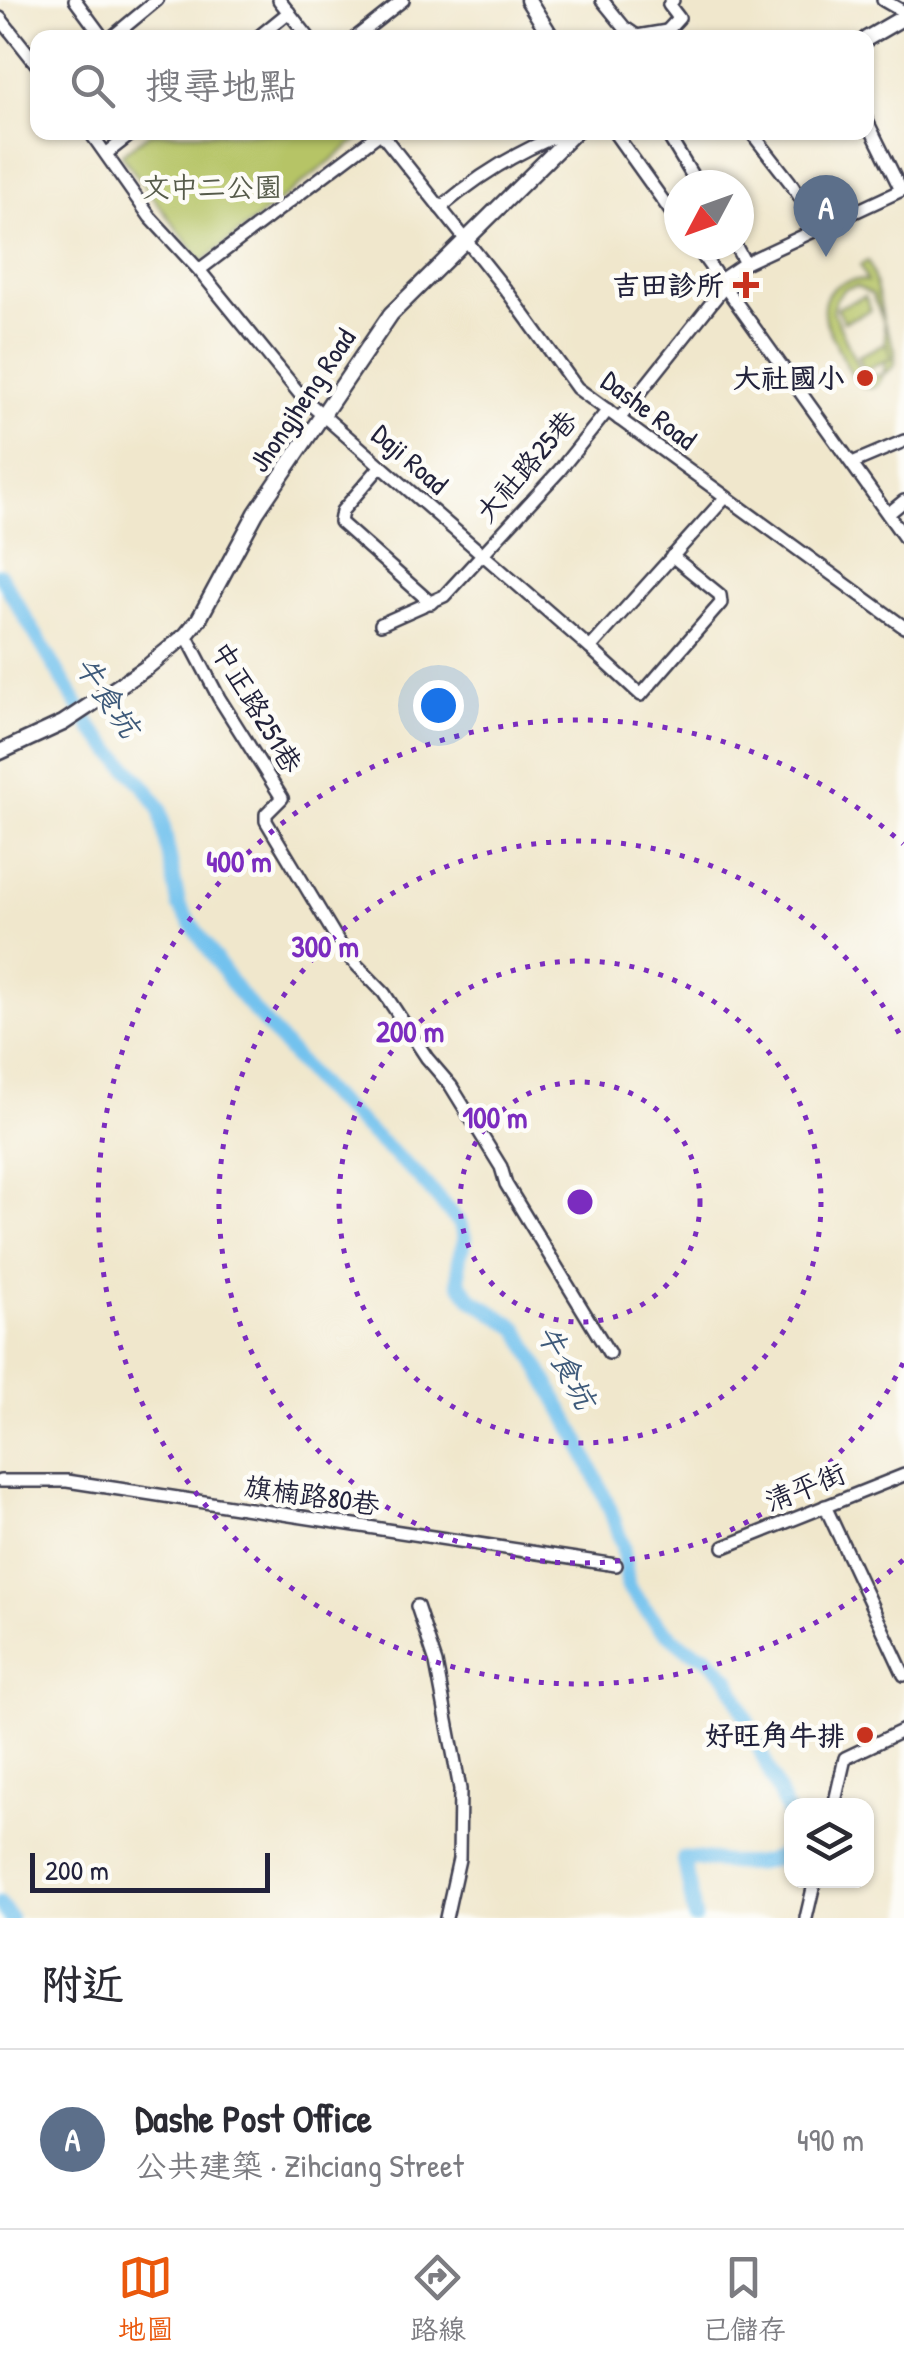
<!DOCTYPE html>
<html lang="zh-TW">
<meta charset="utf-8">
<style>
:root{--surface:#fff;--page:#f2f2f3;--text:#2b2b33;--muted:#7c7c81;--line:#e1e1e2;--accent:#ea580c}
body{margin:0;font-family:"Patrick Hand","LXGW WenKai TC",sans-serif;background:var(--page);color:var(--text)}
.controls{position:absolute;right:30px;bottom:30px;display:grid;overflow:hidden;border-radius:20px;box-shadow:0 2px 8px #0004}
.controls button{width:90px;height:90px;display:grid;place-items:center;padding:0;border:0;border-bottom:2px solid var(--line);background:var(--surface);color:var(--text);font:50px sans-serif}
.compass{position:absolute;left:664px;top:170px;width:90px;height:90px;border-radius:50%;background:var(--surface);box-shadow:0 2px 8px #0004;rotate:229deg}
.scale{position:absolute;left:30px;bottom:25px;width:240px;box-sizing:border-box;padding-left:10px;border:5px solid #22223b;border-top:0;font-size:28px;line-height:35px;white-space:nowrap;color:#22223b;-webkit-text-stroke:8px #fdfcf7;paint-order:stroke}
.you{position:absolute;left:438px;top:705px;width:35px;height:35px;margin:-25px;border:8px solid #fff;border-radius:50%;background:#1a73e8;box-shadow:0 0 0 15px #1a73e833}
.badge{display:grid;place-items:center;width:65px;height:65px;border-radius:50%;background:var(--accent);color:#fff;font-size:32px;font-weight:700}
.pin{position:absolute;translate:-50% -82px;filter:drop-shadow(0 2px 5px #0008)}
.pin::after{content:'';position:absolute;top:52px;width:35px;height:30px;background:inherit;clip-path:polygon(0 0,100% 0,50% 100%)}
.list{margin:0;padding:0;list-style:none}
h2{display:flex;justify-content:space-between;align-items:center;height:130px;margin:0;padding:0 40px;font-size:42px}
h2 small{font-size:32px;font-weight:400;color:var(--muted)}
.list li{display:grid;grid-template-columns:65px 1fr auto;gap:30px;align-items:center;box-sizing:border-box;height:180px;padding:0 40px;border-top:2px solid var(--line)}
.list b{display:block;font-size:38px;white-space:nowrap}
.list p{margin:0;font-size:32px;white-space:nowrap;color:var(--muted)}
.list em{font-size:32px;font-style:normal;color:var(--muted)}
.icon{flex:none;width:55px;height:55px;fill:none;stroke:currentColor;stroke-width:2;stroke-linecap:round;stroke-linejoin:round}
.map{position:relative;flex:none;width:904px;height:1918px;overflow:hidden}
.search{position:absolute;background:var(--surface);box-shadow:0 2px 8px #0004;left:30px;right:30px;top:30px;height:110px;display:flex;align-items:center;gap:25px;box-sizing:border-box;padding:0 35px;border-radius:20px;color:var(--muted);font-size:38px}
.sheet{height:310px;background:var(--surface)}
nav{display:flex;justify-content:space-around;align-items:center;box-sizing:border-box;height:140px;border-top:2px solid var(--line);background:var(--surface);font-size:28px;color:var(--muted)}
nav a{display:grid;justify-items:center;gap:5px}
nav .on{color:var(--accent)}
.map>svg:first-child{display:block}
</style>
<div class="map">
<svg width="904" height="1918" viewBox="0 0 904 1918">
<rect width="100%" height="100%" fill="#fdfcf7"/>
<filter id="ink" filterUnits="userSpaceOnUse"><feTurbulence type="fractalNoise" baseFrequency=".01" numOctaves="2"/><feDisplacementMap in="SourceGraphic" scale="20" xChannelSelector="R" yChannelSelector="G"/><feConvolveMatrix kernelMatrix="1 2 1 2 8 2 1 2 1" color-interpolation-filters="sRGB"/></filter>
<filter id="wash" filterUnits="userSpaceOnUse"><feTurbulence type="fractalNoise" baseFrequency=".0048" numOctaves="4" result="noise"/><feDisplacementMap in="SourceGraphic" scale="40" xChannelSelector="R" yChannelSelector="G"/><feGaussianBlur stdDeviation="2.25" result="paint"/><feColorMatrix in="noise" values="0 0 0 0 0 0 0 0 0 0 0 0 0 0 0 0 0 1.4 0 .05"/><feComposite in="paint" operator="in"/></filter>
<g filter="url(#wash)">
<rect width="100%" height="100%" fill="#f0e7cc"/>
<g fill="#b6c466" stroke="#6c7350" stroke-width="2.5" fill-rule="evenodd">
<polygon points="150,133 366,133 202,262 121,155"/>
<path d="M 868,261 C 883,295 904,414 855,382 C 848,367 826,328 824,315 C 821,287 845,277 867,281 L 860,265 ZM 856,286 L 872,294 L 895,349 L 895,365 C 883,377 875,379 860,371 L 833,311 L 836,299 L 844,289 Z"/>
<polygon points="865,296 871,310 844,322 837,308"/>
<polygon points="886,343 892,358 864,370 858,356"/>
</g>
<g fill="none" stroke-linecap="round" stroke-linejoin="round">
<g stroke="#73c2ee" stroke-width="15">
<polyline points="0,575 92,729 146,788 160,809 179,906 238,992 323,1090 418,1176 460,1224 465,1239 459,1258 459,1282 472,1299 518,1329 579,1441 610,1509 623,1547 628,1587 659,1626 686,1648 707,1657 729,1679 792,1823"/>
<polyline points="0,1904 10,1918"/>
<path d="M 695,1918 L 684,1858 C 722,1859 760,1875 792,1848"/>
</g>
</g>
</g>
<g filter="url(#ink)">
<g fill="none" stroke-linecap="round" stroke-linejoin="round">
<g stroke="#414051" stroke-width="16">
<g id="minor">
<polyline points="75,0 103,38"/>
<polyline points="279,0 309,38"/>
<polyline points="602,0 624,27 637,36 667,31 673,38"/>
<polyline points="883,0 904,12"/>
<polyline points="0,18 38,66"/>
<polyline points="667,31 679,18 669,5 673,0"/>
<polyline points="111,38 157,0"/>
<polyline points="257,38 289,12"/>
<polyline points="355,38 403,0"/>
<polyline points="866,119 901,190"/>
<polyline points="90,132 150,217 199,270 303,398 590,648 725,498"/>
<polyline points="380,132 509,294 577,388 904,627"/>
<polyline points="614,132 679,223"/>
<polyline points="666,132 698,185"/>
<polyline points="751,132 790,182 819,227"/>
<polyline points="107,153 134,132"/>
<path d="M 440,208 C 479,175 519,150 567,132"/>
<polyline points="695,245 904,537"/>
<polyline points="735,245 745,263"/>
<polyline points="199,270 380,133"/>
<polyline points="720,280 745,263 904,189"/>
<polyline points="619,419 725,286"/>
<polyline points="852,463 904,441"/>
<polyline points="380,467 342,511 340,522 431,603"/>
<polyline points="888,514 904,501"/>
<polyline points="381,624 444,596 559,471 608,410"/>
<polyline points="186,635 219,698 282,798 266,814 266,821 346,954 384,993 427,1058 451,1086 501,1167 506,1184 609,1353"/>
<polyline points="590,648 641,695 721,603 720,595 672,556"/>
<polyline points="0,1481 67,1481 616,1565"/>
<polyline points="825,1506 904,1675"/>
<polyline points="724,1547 904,1475"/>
<polyline points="417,1606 436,1663 460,1789 459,1859 446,1918"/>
<polyline points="834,1806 845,1758 904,1730"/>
<polyline points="806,1918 815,1880"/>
</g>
</g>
<g stroke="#414051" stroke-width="19">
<g id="major">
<polyline points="528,0 552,38"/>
<polyline points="866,39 904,17"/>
<polyline points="0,752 63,723 146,668 186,635 199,619 256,513 391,314 575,132"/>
</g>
</g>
<use href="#minor" stroke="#fff" stroke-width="11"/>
<use href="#major" stroke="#fff" stroke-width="14"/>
</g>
</g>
<g fill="none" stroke="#7b2cbf" stroke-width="5" stroke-dasharray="5 10">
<circle cx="580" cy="1202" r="120"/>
<circle cx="580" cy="1202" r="241"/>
<path d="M903 1363A361 361 0 1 1 903 1041"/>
<path d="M903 1560A482 482 0 1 1 903 844"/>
</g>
<g fill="#c8321e" stroke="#fdfcf7" stroke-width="4">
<path d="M741 270h10v10h10v10h-10v10h-10v-10h-10v-10h10z"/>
<circle cx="865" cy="378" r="10"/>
<circle cx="865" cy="1735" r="10"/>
</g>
<g text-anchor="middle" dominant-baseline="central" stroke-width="9" stroke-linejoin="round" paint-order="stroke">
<g font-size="28" fill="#565b4a" stroke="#fdfcf7">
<text x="212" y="187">文中二公園</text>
</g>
<g font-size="28" font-weight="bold" fill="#22223b" stroke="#fdfcf7" text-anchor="end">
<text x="724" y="285">吉田診所</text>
<text x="845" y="378">大社國小</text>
<text x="845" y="1735">好旺角牛排</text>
</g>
<g font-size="28" fill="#22223b" stroke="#fdfcf7">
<text transform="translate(302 400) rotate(-56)">Jhongjheng Road</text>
<text transform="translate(649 410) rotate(37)">Dashe Road</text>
<text transform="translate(410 459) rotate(41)">Daji Road</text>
<text transform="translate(526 466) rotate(-49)">大社路25巷</text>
<text transform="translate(257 707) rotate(59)">中正路251巷</text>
<text transform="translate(805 1487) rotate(-22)">清平街</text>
<text transform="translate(312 1495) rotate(8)">旗楠路80巷</text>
</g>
<g font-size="30" font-style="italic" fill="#3e5a7a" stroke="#fdfcf7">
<text transform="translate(108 696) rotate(56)">牛食坑</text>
<text transform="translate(567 1366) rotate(62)">牛食坑</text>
</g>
</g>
<circle cx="580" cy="1202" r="15" fill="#7b2cbf" stroke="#fdfcf7" stroke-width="5"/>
<g font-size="30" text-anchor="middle" font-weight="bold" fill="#7b2cbf" stroke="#fdfcf7" stroke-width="9" stroke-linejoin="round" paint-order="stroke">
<text x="239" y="872">400 m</text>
<text x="325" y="957">300 m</text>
<text x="410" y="1042">200 m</text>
<text x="495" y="1128">100 m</text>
</g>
</svg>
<div class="controls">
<button><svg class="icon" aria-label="layers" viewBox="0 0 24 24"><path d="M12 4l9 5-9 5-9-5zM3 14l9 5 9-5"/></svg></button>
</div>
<svg class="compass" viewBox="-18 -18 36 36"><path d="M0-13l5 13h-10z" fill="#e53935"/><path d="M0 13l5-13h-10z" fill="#7c7c81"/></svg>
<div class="scale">200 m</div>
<div class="you"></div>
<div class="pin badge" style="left:826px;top:257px;background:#5c6f8a">A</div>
<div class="search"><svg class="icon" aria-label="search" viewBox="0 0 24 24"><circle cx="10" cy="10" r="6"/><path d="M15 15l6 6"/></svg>搜尋地點</div>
</div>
<section class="sheet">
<h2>附近<small></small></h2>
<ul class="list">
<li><span class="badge" style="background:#5c6f8a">A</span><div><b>Dashe Post Office</b><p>公共建築 · Zihciang Street</p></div><em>490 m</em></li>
</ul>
</section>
<nav>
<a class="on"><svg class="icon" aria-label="map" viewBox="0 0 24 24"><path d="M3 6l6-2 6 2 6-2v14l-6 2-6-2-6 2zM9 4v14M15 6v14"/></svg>地圖</a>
<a><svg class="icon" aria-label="directions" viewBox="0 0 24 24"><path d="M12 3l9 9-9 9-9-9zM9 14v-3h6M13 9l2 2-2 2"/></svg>路線</a>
<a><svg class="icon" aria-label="saved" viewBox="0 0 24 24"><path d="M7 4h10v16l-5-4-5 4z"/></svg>已儲存</a>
</nav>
